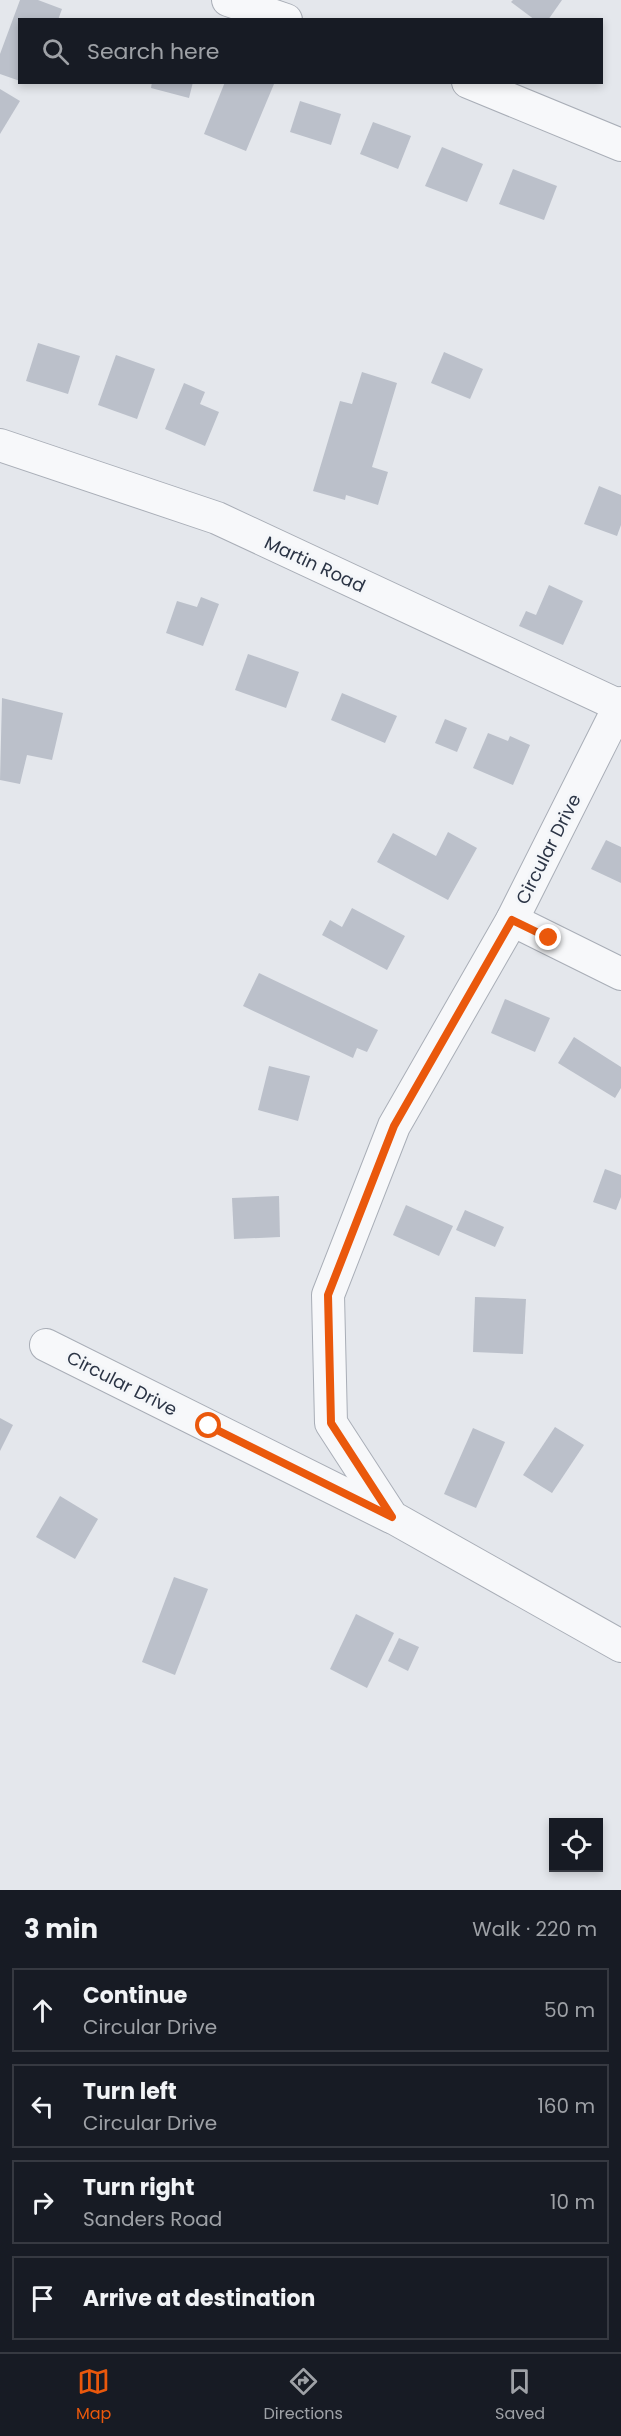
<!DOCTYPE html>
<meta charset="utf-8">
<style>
:root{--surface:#171b24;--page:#242831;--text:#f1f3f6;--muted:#9ea1a6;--line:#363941;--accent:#ea580c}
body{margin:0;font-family:Poppins,sans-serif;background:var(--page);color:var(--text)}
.controls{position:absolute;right:18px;bottom:18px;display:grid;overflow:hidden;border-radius:0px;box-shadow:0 3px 9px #0003}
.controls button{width:54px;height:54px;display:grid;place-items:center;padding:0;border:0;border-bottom:2px solid var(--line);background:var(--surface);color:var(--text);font:30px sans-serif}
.stop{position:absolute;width:18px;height:18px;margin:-14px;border:4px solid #ea580c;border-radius:50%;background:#fff}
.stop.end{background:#ea580c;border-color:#fff;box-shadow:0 2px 6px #0008}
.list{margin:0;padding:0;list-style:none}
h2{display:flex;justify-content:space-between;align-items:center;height:78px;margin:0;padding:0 24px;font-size:26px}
h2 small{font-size:20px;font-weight:400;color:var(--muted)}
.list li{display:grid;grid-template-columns:39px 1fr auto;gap:18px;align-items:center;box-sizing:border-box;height:84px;margin:0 12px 12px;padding:0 12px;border:2px solid var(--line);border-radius:0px}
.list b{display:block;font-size:22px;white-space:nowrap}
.list p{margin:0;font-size:20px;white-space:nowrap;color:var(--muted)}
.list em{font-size:20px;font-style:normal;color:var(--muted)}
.icon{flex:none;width:33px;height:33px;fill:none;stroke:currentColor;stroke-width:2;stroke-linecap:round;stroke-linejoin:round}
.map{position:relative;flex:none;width:621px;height:1890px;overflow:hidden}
.search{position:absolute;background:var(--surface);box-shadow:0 3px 9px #0003;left:18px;right:18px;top:18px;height:66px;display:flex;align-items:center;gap:15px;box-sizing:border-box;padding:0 21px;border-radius:0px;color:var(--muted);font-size:22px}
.sheet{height:462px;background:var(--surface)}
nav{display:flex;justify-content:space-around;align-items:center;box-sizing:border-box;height:84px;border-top:2px solid var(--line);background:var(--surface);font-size:16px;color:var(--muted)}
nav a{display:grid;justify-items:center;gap:3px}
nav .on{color:var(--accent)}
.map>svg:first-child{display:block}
</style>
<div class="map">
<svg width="621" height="1890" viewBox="0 0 621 1890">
<rect width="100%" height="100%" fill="#e4e7ec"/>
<g fill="#bbc0ca">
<polygon points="20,0 38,0 62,9 58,20 20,20 20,81 0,74 0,54"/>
<polygon points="513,0 562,0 548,20 535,20 511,2"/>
<polygon points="152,82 193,82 189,98 151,88"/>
<polygon points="225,82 274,84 246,151 204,134"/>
<polygon points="0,89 20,101 0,134"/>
<polygon points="300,101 341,114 331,145 290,132"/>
<polygon points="373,122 411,136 398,169 360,154"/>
<polygon points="442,147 483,164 467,202 425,186"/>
<polygon points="513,169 557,186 544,220 499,204"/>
<polygon points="38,343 80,356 68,394 26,381"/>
<polygon points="444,352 483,369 470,399 431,383"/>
<polygon points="116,355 155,369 137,419 98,405"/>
<polygon points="362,372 397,383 372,467 388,472 378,505 346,495 345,500 313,491 340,401 352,404"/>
<polygon points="184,383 205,392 200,404 219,412 205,446 165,429"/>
<polygon points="599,486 621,495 621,525 617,536 584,524"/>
<polygon points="549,585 583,601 563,645 519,626 526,611 536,615"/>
<polygon points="201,597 219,604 203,646 166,633 177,601 197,607"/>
<polygon points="248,654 299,672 286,708 235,690"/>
<polygon points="342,693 397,716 385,743 331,720"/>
<polygon points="2,698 63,713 52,760 27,755 20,784 0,780"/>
<polygon points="445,719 467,728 457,752 435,743"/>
<polygon points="488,733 508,741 510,736 530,745 513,785 473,768"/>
<polygon points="448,832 477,848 448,900 377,862 393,833 436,856"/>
<polygon points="606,840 621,847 621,883 591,869"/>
<polygon points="352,908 405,936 387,970 322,935 330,920 342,927"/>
<polygon points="259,973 378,1030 367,1052 357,1048 353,1058 243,1006"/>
<polygon points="505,999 550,1018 535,1052 491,1033"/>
<polygon points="574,1037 621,1067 621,1088 615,1098 558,1063"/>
<polygon points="269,1066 310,1076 298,1121 258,1110"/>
<polygon points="605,1169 621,1175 621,1197 616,1210 593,1202"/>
<polygon points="279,1196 280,1237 234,1239 232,1198"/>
<polygon points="406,1205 453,1226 439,1256 393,1235"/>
<polygon points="465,1210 504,1227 495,1247 456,1230"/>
<polygon points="475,1297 526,1299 523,1354 473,1352"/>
<polygon points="0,1418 13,1425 0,1451"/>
<polygon points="555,1427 584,1445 552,1493 523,1475"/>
<polygon points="473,1428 505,1442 476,1508 444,1494"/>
<polygon points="60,1496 98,1519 75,1559 36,1537"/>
<polygon points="174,1577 208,1589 175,1675 142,1662"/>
<polygon points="356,1614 394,1633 367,1688 330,1669"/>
<polygon points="399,1638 419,1647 408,1671 388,1661"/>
</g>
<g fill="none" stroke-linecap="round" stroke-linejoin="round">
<g stroke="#a9aeb7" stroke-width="34">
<g id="street">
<polyline points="228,0 286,20"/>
<polyline points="468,82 621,145"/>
<polyline points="0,445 217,518 620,706"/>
<polyline points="621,703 512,920 394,1126 328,1295 331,1423 392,1517 621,1646"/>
<polyline points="512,920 621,974"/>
<polyline points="46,1345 391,1517"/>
</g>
</g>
<use href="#street" stroke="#f7f8fa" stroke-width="32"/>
</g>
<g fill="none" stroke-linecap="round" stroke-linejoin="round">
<polyline stroke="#ea580c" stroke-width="8" points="209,1426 392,1517 331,1423 328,1295 394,1126 512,920 549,938"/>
</g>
<g text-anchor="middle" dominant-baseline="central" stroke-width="6" stroke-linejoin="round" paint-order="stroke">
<g font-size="18" fill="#2b3445" stroke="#f4f6f9">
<text transform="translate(315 564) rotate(25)">Martin Road</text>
<text transform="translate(548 849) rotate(-63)">Circular Drive</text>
<text transform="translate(122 1383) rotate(27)">Circular Drive</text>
</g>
</g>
</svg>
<div class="controls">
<button><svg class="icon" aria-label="locate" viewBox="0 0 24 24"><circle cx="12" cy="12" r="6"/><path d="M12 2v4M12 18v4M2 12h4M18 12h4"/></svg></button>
</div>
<div class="stop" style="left:209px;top:1426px"></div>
<div class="stop end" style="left:549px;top:938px"></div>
<div class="search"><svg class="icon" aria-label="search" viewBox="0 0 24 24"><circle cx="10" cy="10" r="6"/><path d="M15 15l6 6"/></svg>Search here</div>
</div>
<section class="sheet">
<h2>3 min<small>Walk · 220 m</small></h2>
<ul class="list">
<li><svg class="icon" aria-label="ahead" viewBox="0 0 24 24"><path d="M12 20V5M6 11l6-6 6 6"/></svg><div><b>Continue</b><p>Circular Drive</p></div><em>50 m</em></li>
<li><svg class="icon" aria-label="left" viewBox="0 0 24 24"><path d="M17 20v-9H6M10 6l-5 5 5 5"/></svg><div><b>Turn left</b><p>Circular Drive</p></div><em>160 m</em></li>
<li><svg class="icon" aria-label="right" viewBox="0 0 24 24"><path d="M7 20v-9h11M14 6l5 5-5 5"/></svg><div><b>Turn right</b><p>Sanders Road</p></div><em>10 m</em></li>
<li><svg class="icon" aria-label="arrive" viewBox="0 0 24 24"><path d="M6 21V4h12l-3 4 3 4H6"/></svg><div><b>Arrive at destination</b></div></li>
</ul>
</section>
<nav>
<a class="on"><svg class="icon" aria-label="map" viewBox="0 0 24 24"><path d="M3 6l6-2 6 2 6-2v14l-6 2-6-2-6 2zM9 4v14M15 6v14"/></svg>Map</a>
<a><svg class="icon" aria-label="directions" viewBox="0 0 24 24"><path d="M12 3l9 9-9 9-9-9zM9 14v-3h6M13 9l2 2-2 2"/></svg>Directions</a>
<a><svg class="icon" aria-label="saved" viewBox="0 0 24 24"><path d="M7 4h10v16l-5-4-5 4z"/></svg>Saved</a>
</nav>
